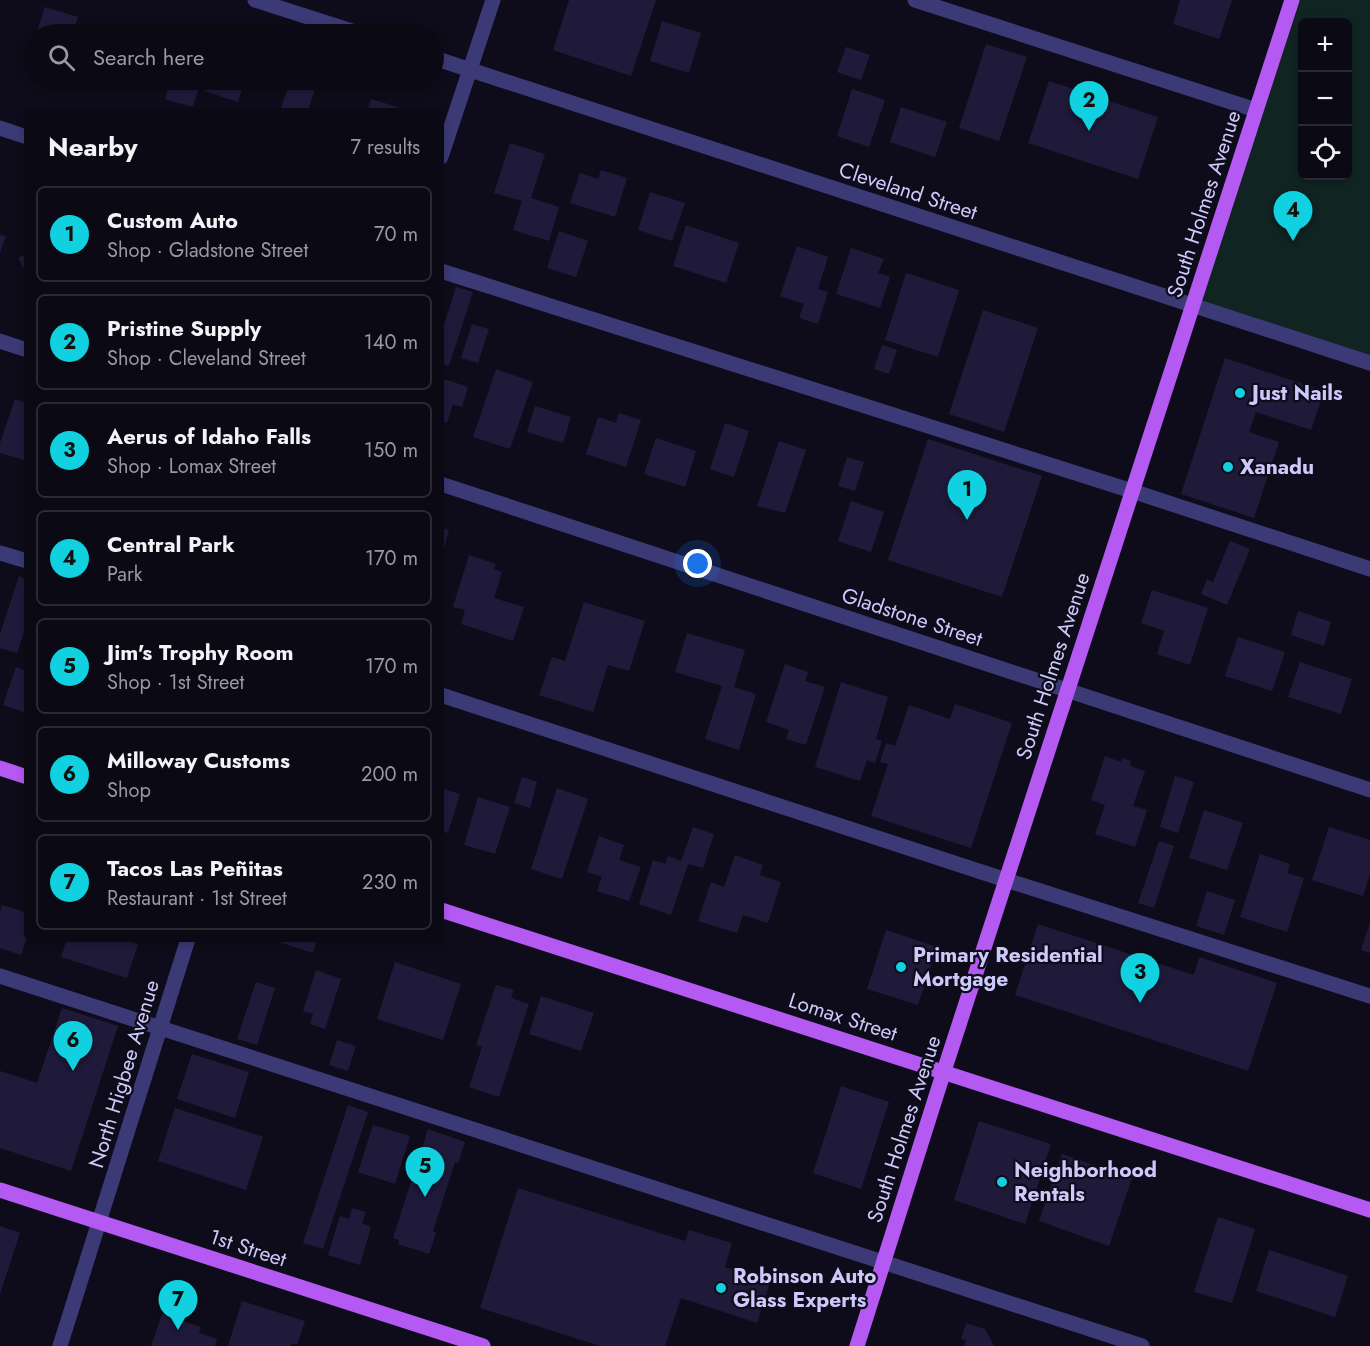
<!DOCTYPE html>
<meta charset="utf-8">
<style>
:root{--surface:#0a0914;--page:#181722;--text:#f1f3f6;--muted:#999aa0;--line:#2a2a34;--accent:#11d0df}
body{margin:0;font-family:Jost,sans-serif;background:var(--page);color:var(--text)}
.controls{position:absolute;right:18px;top:18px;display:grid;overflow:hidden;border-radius:9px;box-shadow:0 3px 9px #0003}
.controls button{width:54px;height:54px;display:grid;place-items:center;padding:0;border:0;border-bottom:2px solid var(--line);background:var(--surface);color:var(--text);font:30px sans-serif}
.you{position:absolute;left:698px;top:564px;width:21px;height:21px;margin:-15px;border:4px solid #fff;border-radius:50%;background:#1a73e8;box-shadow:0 0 0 9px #1a73e833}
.badge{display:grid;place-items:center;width:39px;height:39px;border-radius:50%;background:var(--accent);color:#111;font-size:20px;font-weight:700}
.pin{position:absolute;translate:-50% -50px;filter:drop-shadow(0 2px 3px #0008)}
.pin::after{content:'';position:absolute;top:32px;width:21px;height:18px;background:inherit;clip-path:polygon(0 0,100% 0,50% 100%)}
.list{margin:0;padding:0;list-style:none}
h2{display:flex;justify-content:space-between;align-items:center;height:78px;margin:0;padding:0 24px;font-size:26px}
h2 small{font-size:20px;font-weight:400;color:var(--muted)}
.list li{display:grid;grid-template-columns:39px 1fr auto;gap:18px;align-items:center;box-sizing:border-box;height:96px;margin:0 12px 12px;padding:0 12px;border:2px solid var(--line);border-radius:9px}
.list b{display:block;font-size:22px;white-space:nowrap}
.list p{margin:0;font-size:20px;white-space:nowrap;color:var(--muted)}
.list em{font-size:20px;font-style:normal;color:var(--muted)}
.icon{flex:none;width:33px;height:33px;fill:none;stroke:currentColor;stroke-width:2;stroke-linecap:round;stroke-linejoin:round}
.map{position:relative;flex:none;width:1370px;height:1346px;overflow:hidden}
.search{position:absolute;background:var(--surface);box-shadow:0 3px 9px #0003;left:24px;top:24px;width:420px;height:66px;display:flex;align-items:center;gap:15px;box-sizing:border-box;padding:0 21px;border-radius:33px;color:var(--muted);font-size:22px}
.panel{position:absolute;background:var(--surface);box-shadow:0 3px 9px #0003;left:24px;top:108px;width:420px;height:834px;border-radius:9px}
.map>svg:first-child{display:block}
</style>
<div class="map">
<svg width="1370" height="1346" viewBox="0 0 1370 1346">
<rect width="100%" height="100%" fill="#0e0c1a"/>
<path fill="#102422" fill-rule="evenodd" d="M 1292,0 L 1370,0 L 1370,363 L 1194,306 ZM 1302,22 L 1348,22 L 1348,176 L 1302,176 Z"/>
<g fill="#1f1a3a">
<polygon points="569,0 656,0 631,76 553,50"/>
<polygon points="1180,0 1232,0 1219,39 1173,24"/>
<polygon points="45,7 78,17 72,34 36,34"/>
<polygon points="662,21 701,33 689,73 650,61"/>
<polygon points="104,25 133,34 102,34"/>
<polygon points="34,39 34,58 29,56"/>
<polygon points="986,44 1027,57 999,141 959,128"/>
<polygon points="846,47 870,55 861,80 837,72"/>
<polygon points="107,80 138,80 136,89"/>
<polygon points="171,80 201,80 193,107 165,99"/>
<polygon points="208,80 245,80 238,102 204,91"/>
<polygon points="290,81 315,89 308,111 280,111"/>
<polygon points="1049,81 1158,117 1138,179 1028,143"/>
<polygon points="852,89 885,100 869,147 837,136"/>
<polygon points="371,99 401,108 400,111 367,111"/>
<polygon points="901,107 947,122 935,157 890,142"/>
<polygon points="510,143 545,154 531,198 559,207 549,241 513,230 522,201 494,193"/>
<polygon points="601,170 627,178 615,217 570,203 580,173 598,179"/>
<polygon points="650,192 685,203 672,241 638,230"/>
<polygon points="686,225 739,243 726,283 673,266"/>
<polygon points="559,231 588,241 576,277 547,268"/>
<polygon points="0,235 6,236 0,253"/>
<polygon points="797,246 828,257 818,289 828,292 818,324 799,318 804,304 780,296"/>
<polygon points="851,248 884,259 878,273 890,277 880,308 836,294"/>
<polygon points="27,253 27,274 18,258"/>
<polygon points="906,273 959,290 938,357 885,340"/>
<polygon points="456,287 473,292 449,366 441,363 441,334"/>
<polygon points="983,310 1038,328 1004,432 949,414"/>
<polygon points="472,324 489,329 478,363 461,358"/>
<polygon points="882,345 897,350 889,374 874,369"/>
<polygon points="1225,358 1324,391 1311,430 1256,412 1249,432 1279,442 1254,518 1181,494"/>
<polygon points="496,369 533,382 510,449 473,437"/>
<polygon points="441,378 468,387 462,407 453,404 447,423 441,421"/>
<polygon points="15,399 27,403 27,461 0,453 0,443"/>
<polygon points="535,406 571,417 563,443 527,432"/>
<polygon points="619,413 641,420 626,467 586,454 598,417 616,423"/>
<polygon points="725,423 749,431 734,477 710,469"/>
<polygon points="656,438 696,451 685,487 644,474"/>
<polygon points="928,439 1042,476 1002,597 888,560"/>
<polygon points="779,441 806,450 785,513 757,506"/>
<polygon points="847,457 864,462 855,491 838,486"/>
<polygon points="851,501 884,512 871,552 838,541"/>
<polygon points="441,528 449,530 442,556 441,556"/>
<polygon points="1230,541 1250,549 1227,605 1201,594 1207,579 1213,582"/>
<polygon points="469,555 496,564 494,569 502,572 494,598 524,607 513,641 461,624 465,610 453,607"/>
<polygon points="19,576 27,579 27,623 17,653 0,648 0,634"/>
<polygon points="1152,590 1208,608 1190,665 1157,654 1164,631 1141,623"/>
<polygon points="584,602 645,621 629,671 608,665 593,712 539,695 552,657 565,661"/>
<polygon points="1298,611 1331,622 1324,646 1291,635"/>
<polygon points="687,633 745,650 734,687 756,694 739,750 705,739 722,686 675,672"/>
<polygon points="1238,637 1285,652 1272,691 1225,676"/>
<polygon points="1300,662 1352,679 1341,714 1288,697"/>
<polygon points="785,664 808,672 805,681 825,687 806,745 786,739 789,730 766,722"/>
<polygon points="16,667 27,671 27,713 3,705"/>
<polygon points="841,682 888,697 876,739 882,741 875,763 867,760 860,781 815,767"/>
<polygon points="955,704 1012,723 971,848 871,816 888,764 880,762 886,743 895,746 909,705 950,719"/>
<polygon points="1105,756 1121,762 1122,758 1131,761 1130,766 1145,771 1133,806 1147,810 1135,847 1095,834 1105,805 1091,800"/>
<polygon points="1175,776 1194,782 1178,833 1160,827"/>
<polygon points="522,777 537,782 530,808 514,803"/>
<polygon points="441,788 460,794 448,833 441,831"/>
<polygon points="557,788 588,799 562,879 531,869"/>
<polygon points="478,797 510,807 495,854 464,845"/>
<polygon points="1204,810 1243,823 1227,870 1189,858"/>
<polygon points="693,827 714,834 703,868 688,864 671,915 639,904 653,860 665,864 668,856 681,861"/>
<polygon points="1329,827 1370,840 1370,874 1363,896 1312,880"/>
<polygon points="599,836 624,845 619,860 641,867 629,901 597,891 602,877 587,872"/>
<polygon points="1159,841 1174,846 1154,908 1138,903"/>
<polygon points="1260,854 1290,864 1287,873 1304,878 1287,932 1240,917"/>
<polygon points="735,855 763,865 760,875 781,882 768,923 743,915 737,933 698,921 711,882 724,887"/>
<polygon points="1207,891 1235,900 1224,935 1196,926"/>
<polygon points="2,905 27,913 27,938 21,955 0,948 0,912"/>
<polygon points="1370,923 1370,953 1361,950"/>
<polygon points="1038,924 1194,975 1199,957 1277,983 1248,1071 1015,995"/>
<polygon points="886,930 937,947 918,1005 867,989"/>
<polygon points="67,939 121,939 138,944 127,978 61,957"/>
<polygon points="270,939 317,939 313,953"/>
<polygon points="395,962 461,984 443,1040 377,1019"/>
<polygon points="316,970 341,979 325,1029 310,1024 313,1014 303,1011"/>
<polygon points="256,982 275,988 257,1045 237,1039"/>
<polygon points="496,985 514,990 511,998 529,1004 499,1097 469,1087 482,1047 476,1045"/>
<polygon points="541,996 594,1013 581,1051 529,1034"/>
<polygon points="62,1008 118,1026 71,1171 0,1148 0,1071 37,1083"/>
<polygon points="337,1040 356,1046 348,1071 329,1065"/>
<polygon points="192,1054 249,1072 235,1118 177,1099"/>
<polygon points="841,1086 889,1102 861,1189 813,1173"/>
<polygon points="348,1105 368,1112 323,1249 303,1243"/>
<polygon points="175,1108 263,1137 246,1190 158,1161"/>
<polygon points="979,1121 1051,1144 1025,1224 954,1200"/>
<polygon points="373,1125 410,1136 395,1184 358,1172"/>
<polygon points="428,1129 465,1142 458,1163 455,1162 433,1231 436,1233 429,1254 398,1244 399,1240 393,1238"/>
<polygon points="1062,1154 1132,1178 1109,1246 1039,1221"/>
<polygon points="518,1188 685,1241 689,1230 732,1243 725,1267 770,1282 757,1323 681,1298 665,1346 600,1346 480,1308"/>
<polygon points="352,1208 366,1212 362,1223 371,1227 360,1265 328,1255 340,1216 349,1219"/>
<polygon points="1218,1217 1255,1229 1232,1303 1194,1292"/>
<polygon points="0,1226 20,1233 0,1294"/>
<polygon points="1269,1250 1348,1276 1335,1317 1256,1291"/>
<polygon points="242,1301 305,1321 297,1345 292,1343 291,1346 228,1346"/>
<polygon points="162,1314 201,1327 199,1333 217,1339 215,1346 151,1346"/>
<polygon points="966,1323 985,1329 994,1346 964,1346 966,1340 961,1339"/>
</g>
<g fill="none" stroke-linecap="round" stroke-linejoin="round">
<g stroke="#3b3a76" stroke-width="15">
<polyline points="255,0 361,34"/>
<polyline points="915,0 1256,110"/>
<polyline points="434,58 1370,363"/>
<polyline points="0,128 27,137"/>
<polyline points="441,157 493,0"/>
<polyline points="441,271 1132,491 1370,569"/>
<polyline points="0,341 27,350"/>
<polyline points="441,484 1370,790"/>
<polyline points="0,553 27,561"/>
<polyline points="441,695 1006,880 1370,996"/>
<polyline points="0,976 1142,1346"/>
<polyline points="60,1346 188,939"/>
</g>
<g stroke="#b559f3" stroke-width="15">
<polyline points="0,768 27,777"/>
<polyline points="441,910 1370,1210"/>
<polyline points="0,1190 483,1346"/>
<polyline points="857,1346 944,1071 1292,0"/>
</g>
</g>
<g fill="#11d0df" stroke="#0e0c1a" stroke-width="2">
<circle cx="1240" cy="393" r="6"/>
<circle cx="1228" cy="467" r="6"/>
<circle cx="901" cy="967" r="6"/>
<circle cx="1002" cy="1182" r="6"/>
<circle cx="721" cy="1288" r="6"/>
</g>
<g text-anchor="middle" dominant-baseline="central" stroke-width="4.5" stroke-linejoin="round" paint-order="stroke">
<g font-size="21" fill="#cec9fb" stroke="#0e0c1a">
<text transform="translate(908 191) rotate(18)">Cleveland Street</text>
<text transform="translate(1204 204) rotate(-72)">South Holmes Avenue</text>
<text transform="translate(912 617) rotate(18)">Gladstone Street</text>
<text transform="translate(1053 666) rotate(-72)">South Holmes Avenue</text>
<text transform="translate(843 1017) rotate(18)">Lomax Street</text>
<text transform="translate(124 1074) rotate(-73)">North Higbee Avenue</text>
<text transform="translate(904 1129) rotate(-72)">South Holmes Avenue</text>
<text transform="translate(248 1248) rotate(18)">1st Street</text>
</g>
<g font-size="21" font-weight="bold" fill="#cec9fb" stroke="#0e0c1a" text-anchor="start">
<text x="1252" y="393">Just Nails</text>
<text x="1240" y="467">Xanadu</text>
<text x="913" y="955">Primary Residential<tspan x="913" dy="24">Mortgage</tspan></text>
<text x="1014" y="1170">Neighborhood<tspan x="1014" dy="24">Rentals</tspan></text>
<text x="733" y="1276">Robinson Auto<tspan x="733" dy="24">Glass Experts</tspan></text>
</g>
</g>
</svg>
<div class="controls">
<button>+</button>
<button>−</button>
<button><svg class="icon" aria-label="locate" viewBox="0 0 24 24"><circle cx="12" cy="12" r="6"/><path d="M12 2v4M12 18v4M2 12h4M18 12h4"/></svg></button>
</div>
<div class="you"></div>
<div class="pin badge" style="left:967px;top:520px">1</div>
<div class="pin badge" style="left:1089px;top:131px">2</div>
<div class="pin badge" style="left:1140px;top:1003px">3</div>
<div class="pin badge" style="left:1293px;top:241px">4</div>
<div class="pin badge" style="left:425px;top:1197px">5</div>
<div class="pin badge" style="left:73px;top:1071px">6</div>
<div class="pin badge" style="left:178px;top:1330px">7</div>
<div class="search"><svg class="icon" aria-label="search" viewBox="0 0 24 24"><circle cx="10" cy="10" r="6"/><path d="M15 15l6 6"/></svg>Search here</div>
<section class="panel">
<h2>Nearby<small>7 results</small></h2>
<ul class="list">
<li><span class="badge">1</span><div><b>Custom Auto</b><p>Shop · Gladstone Street</p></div><em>70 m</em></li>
<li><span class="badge">2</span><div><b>Pristine Supply</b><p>Shop · Cleveland Street</p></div><em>140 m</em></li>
<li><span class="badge">3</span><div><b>Aerus of Idaho Falls</b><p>Shop · Lomax Street</p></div><em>150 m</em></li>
<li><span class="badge">4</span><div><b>Central Park</b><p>Park</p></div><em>170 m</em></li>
<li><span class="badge">5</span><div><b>Jim's Trophy Room</b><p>Shop · 1st Street</p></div><em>170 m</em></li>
<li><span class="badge">6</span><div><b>Milloway Customs</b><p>Shop</p></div><em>200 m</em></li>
<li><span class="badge">7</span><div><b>Tacos Las Peñitas</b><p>Restaurant · 1st Street</p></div><em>230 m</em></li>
</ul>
</section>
</div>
